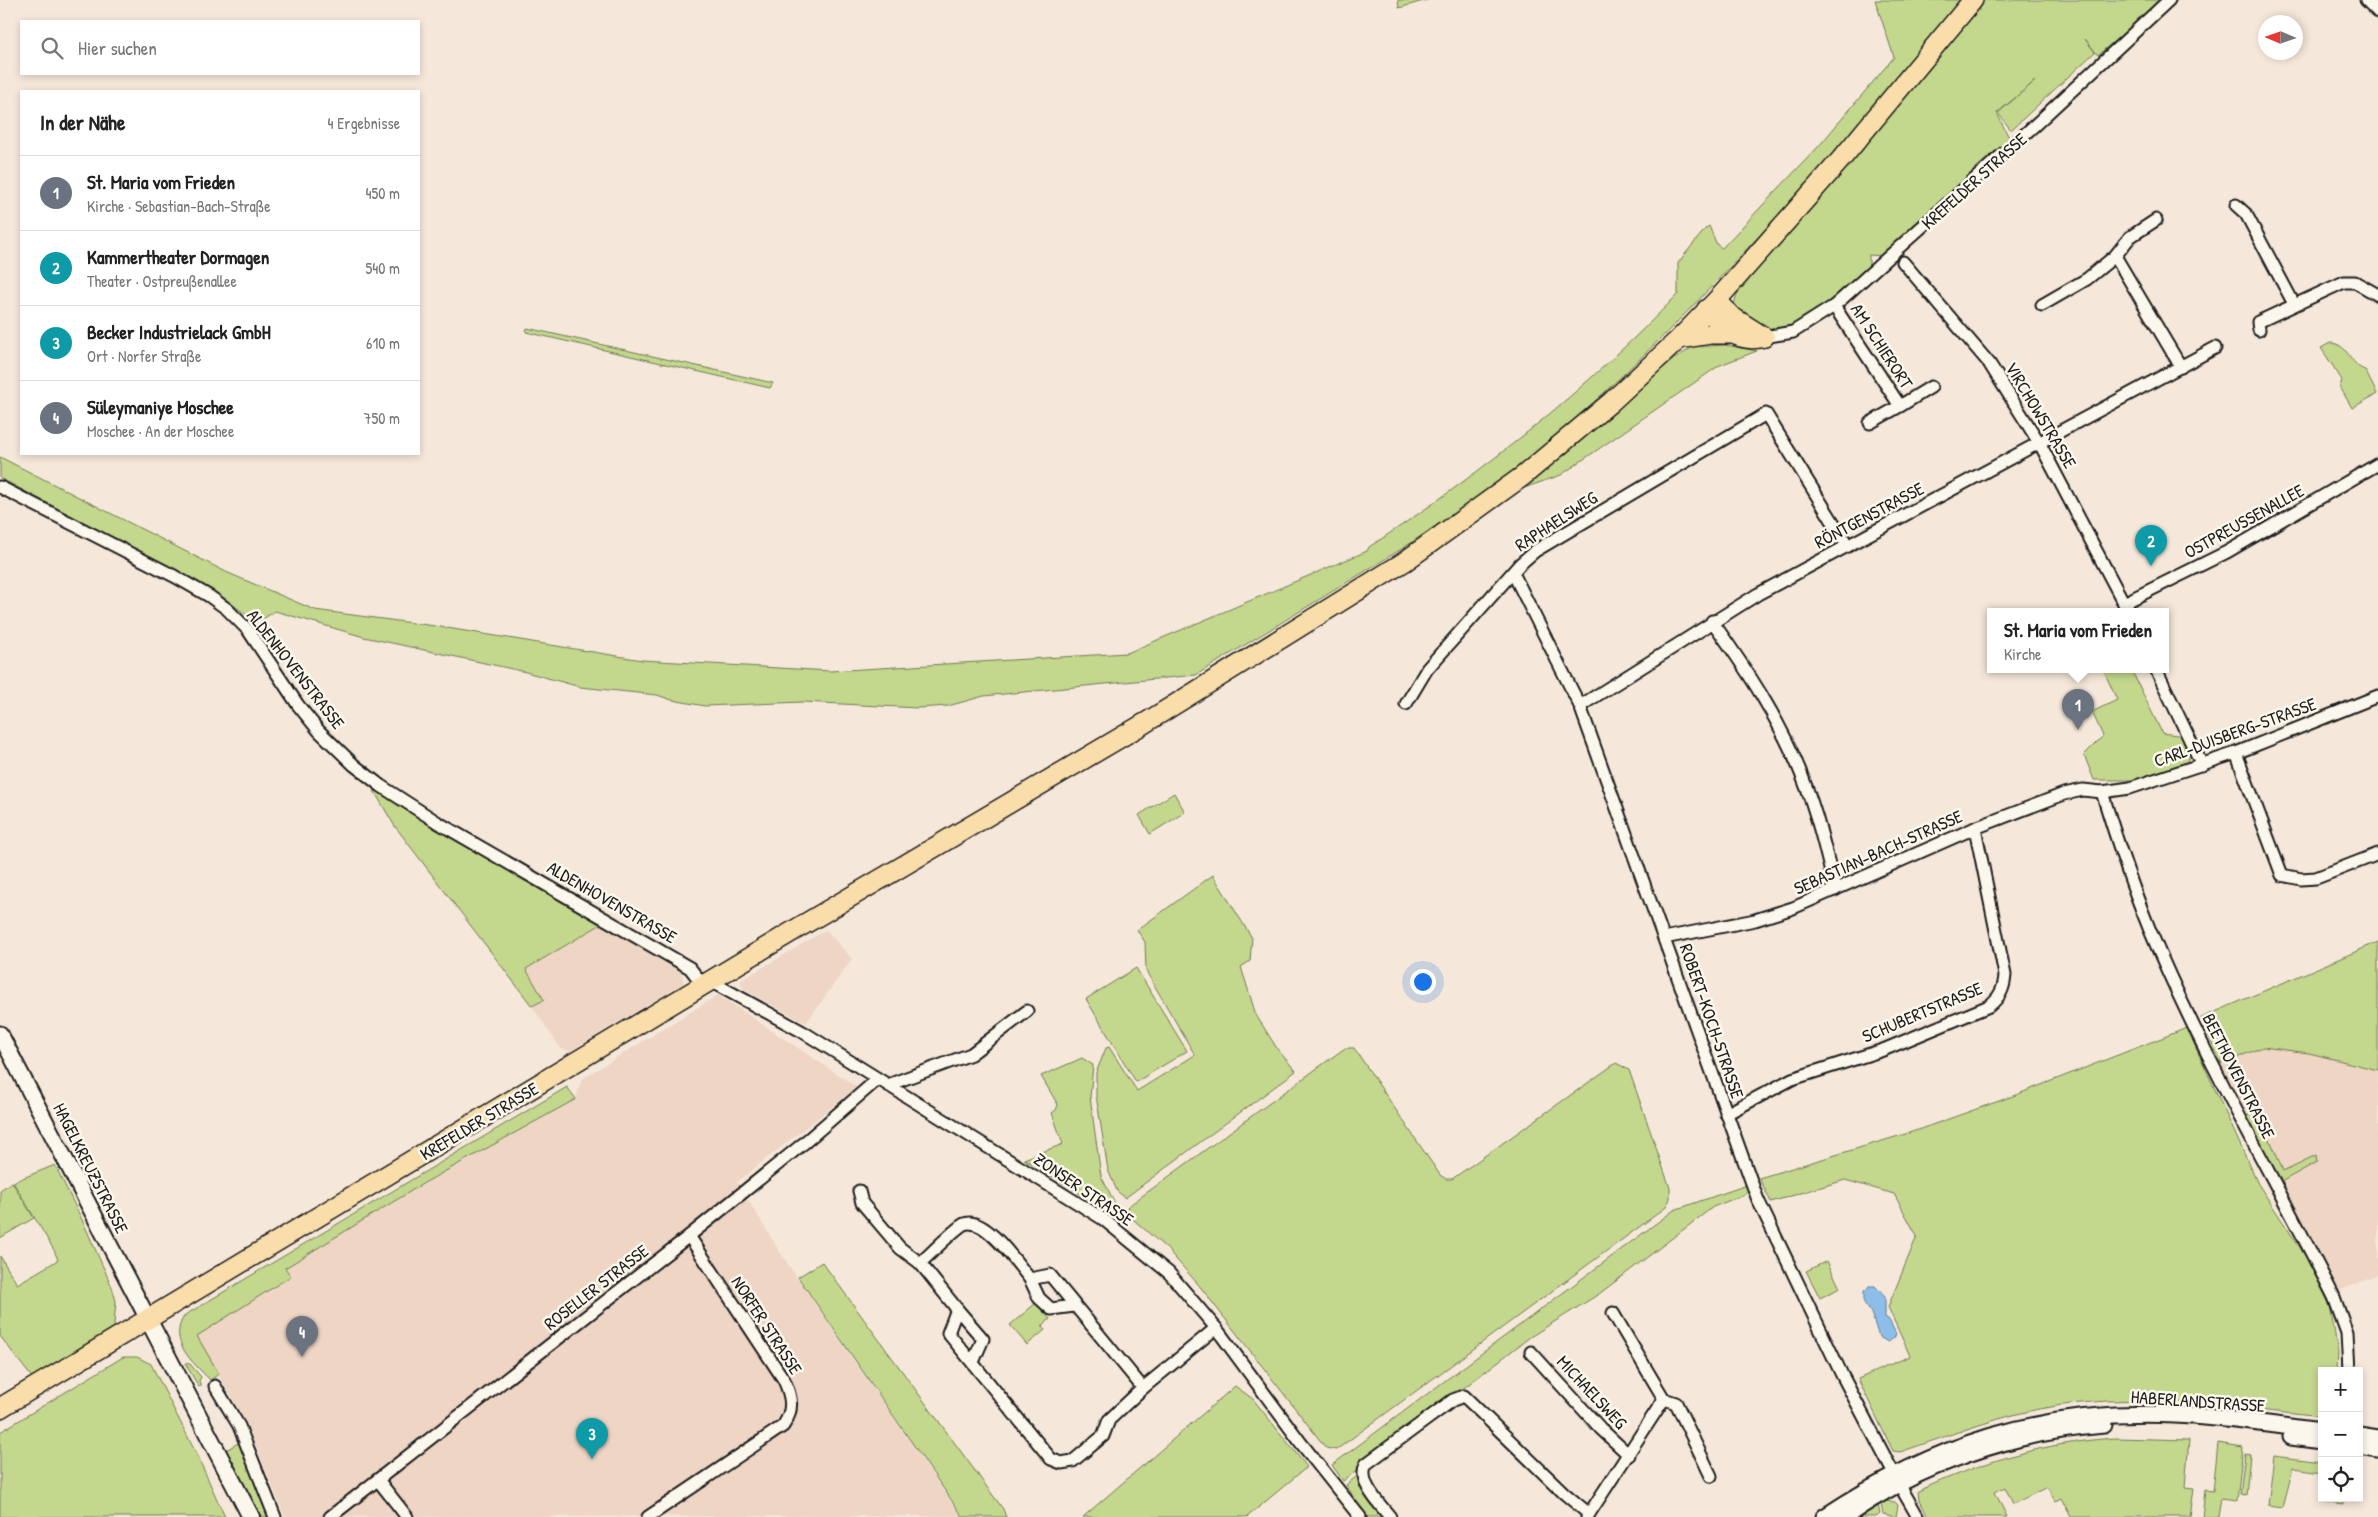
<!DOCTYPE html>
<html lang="de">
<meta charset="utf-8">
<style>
:root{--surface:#fff;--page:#f6f6f6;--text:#222;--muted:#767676;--line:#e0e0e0;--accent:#0f766e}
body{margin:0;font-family:"Patrick Hand",sans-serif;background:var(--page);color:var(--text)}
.controls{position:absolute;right:15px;bottom:15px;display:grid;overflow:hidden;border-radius:0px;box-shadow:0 2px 8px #0003}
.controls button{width:45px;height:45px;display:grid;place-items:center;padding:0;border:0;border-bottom:1px solid var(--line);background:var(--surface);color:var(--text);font:25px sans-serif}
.compass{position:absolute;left:2258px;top:15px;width:45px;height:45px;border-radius:50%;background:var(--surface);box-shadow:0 2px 8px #0003;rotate:272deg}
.you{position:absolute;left:1422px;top:981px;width:18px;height:18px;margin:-12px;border:4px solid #fff;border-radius:50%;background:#1a73e8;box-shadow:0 0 0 8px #1a73e833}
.badge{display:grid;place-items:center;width:32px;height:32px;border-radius:50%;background:var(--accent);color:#fff;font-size:16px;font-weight:700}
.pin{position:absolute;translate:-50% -41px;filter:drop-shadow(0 1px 2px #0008)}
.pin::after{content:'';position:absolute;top:26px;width:18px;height:15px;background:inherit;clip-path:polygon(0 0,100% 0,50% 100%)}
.popup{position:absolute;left:1987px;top:608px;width:182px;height:65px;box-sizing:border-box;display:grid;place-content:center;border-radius:0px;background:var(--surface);filter:drop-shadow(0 1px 4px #0005);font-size:16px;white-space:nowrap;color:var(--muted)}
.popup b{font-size:19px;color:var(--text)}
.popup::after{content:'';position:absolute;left:50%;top:100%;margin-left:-10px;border:10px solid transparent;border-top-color:var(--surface)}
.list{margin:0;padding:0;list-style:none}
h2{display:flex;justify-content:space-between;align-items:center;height:65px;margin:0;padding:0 20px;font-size:21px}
h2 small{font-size:16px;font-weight:400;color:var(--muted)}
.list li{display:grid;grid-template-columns:32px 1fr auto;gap:15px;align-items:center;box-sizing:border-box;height:75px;padding:0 20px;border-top:1px solid var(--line)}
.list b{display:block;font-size:19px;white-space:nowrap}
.list p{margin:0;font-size:16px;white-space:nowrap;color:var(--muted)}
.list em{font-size:16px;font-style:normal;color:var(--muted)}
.icon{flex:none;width:28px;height:28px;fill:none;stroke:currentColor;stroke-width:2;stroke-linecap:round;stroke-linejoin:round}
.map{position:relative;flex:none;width:2378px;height:1517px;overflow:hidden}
.search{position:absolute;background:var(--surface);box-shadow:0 2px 8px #0003;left:20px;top:20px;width:400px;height:55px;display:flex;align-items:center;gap:12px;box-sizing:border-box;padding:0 18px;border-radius:0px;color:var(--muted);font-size:19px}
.panel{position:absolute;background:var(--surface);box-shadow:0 2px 8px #0003;left:20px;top:90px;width:400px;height:365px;border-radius:0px}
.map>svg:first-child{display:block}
</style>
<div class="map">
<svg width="2378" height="1517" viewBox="0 0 2378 1517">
<rect width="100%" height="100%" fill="#f5e8da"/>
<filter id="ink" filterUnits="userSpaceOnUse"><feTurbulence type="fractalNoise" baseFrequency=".02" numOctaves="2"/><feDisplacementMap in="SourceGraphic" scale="10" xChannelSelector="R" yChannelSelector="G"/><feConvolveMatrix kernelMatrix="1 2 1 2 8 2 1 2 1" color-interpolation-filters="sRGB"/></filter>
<g filter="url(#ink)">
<g fill="#eed5c4">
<polygon points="603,923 638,944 636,946 681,972 684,983 570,1051 561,1049 532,1006 543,1000 526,969"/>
<polygon points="826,930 852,959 806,1023 744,990 740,981"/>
<polygon points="718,995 857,1087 737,1182 783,1257 961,1516 285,1517 247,1424 196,1336 291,1276 284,1268 424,1183 576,1099 582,1079"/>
<polygon points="2290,1036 2378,1053 2378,1275 2336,1292 2245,1118 2221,1064"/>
</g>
<g fill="#c3d78d" stroke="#707a54">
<polygon points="1398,0 1427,0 1399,8"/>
<path d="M 1875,0 L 1963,0 C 1811,182 1657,363 1468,508 L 1458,511 L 1403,548 L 1196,675 L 984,696 L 948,706 L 918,708 L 803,702 L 705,706 L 672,700 L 657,695 L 580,687 L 526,672 L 364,637 L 275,611 L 257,623 L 219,594 L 0,478 L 0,457 L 226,572 L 315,610 L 435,626 L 642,660 L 830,671 L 1127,653 L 1367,551 L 1369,547 C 1481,474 1586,390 1678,294 L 1678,263 L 1706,228 L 1709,226 L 1717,245 L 1722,248 L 1819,146 L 1894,57 Z"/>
<path d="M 1984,0 L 2162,0 L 2098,55 L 2085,39 L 2095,52 L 2011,130 L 1998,113 L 2035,81 L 1997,113 L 2010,140 L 1970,182 L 1968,177 L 1883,256 L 1869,255 L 1869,269 C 1848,288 1798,338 1768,331 C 1757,328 1744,316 1734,310 C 1733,284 1764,261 1781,243 C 1852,165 1915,81 1984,0 Z"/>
<polygon points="527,328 773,383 770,388 526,332"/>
<path d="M 2330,343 C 2349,343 2349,365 2365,370 L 2377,394 L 2352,408 L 2340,387 L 2342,380 L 2321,348 Z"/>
<polygon points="1725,345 1757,351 1720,365 1561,475 1513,492 1674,359 1693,347"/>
<polygon points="2103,669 2131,669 2162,733 2185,736 2191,752 2186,764 2137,780 2094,780 2084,755 2103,736 2092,712 2117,700"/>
<polygon points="370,784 468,847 603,923 526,969 544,1000 532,1006 394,825"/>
<polygon points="1174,793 1185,812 1150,834 1139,815"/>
<polygon points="1213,875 1252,938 1250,961 1241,967 1256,1015 1278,1050 1296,1071 1125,1198 1117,1191 1108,1170 1096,1095 1096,1073 1106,1048 1109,1047 1137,1091 1195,1055 1146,971 1145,942 1137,930"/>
<polygon points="2378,942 2378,1070 2309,1053 2263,1047 2221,1064 2201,1018"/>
<polygon points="1136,968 1187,1051 1136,1082 1086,999"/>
<path d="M 2187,1028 L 2258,1184 L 2306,1257 L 2330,1305 L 2338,1353 L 2337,1371 L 2322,1371 L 2322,1417 C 2231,1408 2149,1392 2056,1406 C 2003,1414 1951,1435 1900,1452 L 1893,1451 L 1858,1379 L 1910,1356 L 1888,1307 L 1917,1236 L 1894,1194 L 1845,1180 L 1771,1202 L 1759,1178 L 1912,1132 L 2013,1096 Z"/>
<polygon points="1345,1048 1354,1048 1440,1175 1446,1179 1452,1179 1616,1063 1629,1070 1670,1188 1670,1199 1665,1208 1336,1450 1326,1448 1198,1284 1167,1249 1127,1214 1127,1207"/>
<polygon points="1082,1058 1093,1065 1090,1097 1101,1176 1117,1207 1104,1209 1024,1159 1063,1144 1052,1113 1056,1110 1058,1105 1041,1076"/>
<path d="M 567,1087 L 576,1099 L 424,1183 L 285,1268 L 291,1276 L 197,1336 L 219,1374 L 210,1380 C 194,1363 166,1341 185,1315 Z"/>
<polygon points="2257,1108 2283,1171 2316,1155 2317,1162 2279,1183 2245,1118"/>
<polygon points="55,1165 84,1224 112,1287 116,1301 114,1324 115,1327 33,1379 0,1336 0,1256 17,1284 58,1260 54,1250 13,1182"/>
<polygon points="12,1182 34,1218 0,1238 0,1190"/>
<polygon points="1747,1185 1748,1193 1713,1207 1599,1294 1530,1337 1343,1481 1332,1465 1674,1210"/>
<polygon points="1827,1261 1840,1288 1820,1298 1806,1271"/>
<polygon points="822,1262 1003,1509 1006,1517 963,1517 798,1277"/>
<polygon points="1036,1303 1050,1319 1042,1326 1045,1330 1027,1345 1010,1325"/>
<polygon points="123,1357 137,1357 151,1364 198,1457 225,1517 0,1517 0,1432"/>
<polygon points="185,1363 190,1364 201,1377 199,1381 201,1386 199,1387"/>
<polygon points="1235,1386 1253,1399 1307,1467 1247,1517 1083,1517"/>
<path d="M 2116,1438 L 2189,1440 L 2185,1488 L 2194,1489 L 2190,1517 L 2071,1517 L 2061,1498 L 2055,1501 L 2047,1487 L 2013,1504 L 2005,1487 L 1995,1492 L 2007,1517 L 1929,1517 L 1919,1500 L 1918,1491 C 1981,1462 2046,1442 2116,1438 Z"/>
<polygon points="240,1442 269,1517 262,1517 226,1450"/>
<polygon points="2218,1443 2243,1447 2237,1501 2221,1499 2218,1517 2202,1517 2205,1490 2213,1491"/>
<polygon points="2245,1453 2250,1454 2246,1495 2240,1494"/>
<polygon points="2274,1456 2322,1462 2322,1472 2293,1468 2283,1507 2268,1505"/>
<polygon points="1357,1476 1361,1481 1386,1517 1365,1517 1349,1496 1352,1494 1346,1485"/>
<polygon points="2322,1497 2343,1498 2343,1504 2321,1501"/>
<polygon points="1886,1501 1895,1502 1898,1505 1896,1517 1883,1514 1881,1504"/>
<polygon points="1878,1505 1880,1514 1876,1517 1859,1517"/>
</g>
<polygon fill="#8dbee9" stroke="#607d97" points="1869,1286 1875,1286 1885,1297 1885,1317 1889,1320 1896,1334 1894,1338 1888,1342 1879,1337 1871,1313 1864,1303 1864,1291"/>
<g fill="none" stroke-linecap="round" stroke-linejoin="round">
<g stroke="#1c1c1c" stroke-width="15">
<g id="minor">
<polyline points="2366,0 2378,12"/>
<polyline points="2236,205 2246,214 2294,304"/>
<polyline points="2115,256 2181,367"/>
<polyline points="1903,262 1989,363 2040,444 2128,611"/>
<polyline points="2042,305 2087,279 2115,256 2130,237 2156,220"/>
<polyline points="1834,306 1900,406 1870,423"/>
<polyline points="2259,330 2258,322 2344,282 2355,282 2378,295"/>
<polyline points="1764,337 1793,332 1834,306 2036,124 2169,0"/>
<polyline points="1900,406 1931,387"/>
<polyline points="0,487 174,576 209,596 227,609 248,630 298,705 319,731 354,765 381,786 437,822 690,968 703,985"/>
<polyline points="1513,573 1580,706 1758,1200 1842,1375 1894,1474"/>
<polyline points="2124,603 2227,552 2378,464"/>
<path d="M 1712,621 C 1747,670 1780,720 1802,776 C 1817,813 1826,851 1835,890"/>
<polyline points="2156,669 2202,765"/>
<polyline points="1406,704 1427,669 1520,564 1535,551 1766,414 1848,546"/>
<polyline points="1580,706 1758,594 2215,348"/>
<polyline points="2236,753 2282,875 2301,879 2316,878 2378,854"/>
<path d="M 2102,792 C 2116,838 2131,884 2149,928 C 2202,1055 2272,1174 2334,1297 L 2347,1333 L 2349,1371"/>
<polyline points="1664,938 1755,920 1793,908 1975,828 2064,794 2083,790 2102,792 2130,788 2236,753 2378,696"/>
<polyline points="710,981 803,1032 1103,1219 1169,1273 1216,1328 1301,1443 1360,1517"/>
<polyline points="888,1085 971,1054 1027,1011"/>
<path d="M 1726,1114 L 1792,1079 L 1883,1050 L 1989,1006 C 2000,997 2004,989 2005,975 L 1975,828"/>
<polyline points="859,1191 862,1203 900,1248 920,1263 957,1309 948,1333 1051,1459 1061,1463 1073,1461 1103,1436 1109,1420 1143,1388 1216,1328"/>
<path d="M 920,1263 C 931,1254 953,1230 964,1224 C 985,1215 1018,1265 1030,1279 L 1050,1275 L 1143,1388"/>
<polyline points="1030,1279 1039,1298 1051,1309 1074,1306"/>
<polyline points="957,1309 983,1339 973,1362"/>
<polyline points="1613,1313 1664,1399"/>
<polyline points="1531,1352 1601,1429 1629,1455"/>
<polyline points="215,1386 239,1426 275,1517"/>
<polyline points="1664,1399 1676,1403 1711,1476"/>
<polyline points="378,1480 407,1517"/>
<polyline points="1899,1484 1918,1517"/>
<polyline points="330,1517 689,1236 804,1143 878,1079"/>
<path d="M 648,1517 L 783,1426 C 794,1410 792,1398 784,1380 L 689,1236"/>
<path d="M 1390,1517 C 1379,1503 1357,1482 1366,1464 L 1453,1400 L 1464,1396 L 1564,1493 L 1589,1514"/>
<polyline points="1587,1517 1664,1399"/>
</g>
</g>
<g stroke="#1c1c1c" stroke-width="19">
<g id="tertiary">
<polyline points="0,1034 148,1319"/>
<polyline points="2359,1435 2378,1438"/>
<polyline points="2291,1437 2322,1441"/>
<polyline points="2359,1446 2378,1449"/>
<path d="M 1824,1517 C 1934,1444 2041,1409 2174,1415 C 2224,1417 2273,1425 2322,1431"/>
<path d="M 1845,1517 C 1920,1464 2013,1432 2104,1425"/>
</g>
</g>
<g stroke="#1c1c1c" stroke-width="20">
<polyline id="secondary" points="148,1319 251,1517"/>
</g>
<g stroke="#1c1c1c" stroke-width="22">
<g id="primary">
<polyline points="1717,300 1731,316 1764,337"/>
<path d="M 1707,309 C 1723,328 1737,344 1764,337"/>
<polyline points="1679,339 1710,334 1732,334"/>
<polyline points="0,1408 808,922 1145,723 1404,562 1523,476 1611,402 1679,339 1717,300 1843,157 1973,0"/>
</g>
</g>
<use href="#minor" stroke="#fbf7ec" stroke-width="11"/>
<use href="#tertiary" stroke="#fbf7ec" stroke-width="15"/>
<use href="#secondary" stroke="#fbf7ec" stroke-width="16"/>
<use href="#primary" stroke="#f9deab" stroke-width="19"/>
</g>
</g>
<g text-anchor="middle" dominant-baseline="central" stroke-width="5" stroke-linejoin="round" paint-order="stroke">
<g font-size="18" fill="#1c1c1c" stroke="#fbf7ec">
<text transform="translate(1974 181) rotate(-42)">KREFELDER STRASSE</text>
<text transform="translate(1882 346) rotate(57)">AM SCHIERORT</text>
<text transform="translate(2041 415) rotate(59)">VIRCHOWSTRASSE</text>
<text transform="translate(1869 515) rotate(-28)">RÖNTGENSTRASSE</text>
<text transform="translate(1556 521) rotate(-33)">RAPHAELSWEG</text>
<text transform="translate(2244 521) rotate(-29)">OSTPREUSSENALLEE</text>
<text transform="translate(296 669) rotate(52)">ALDENHOVENSTRASSE</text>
<text transform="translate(2235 732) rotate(-20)">CARL-DUISBERG-STRASSE</text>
<text transform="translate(1878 852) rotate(-24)">SEBASTIAN-BACH-STRASSE</text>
<text transform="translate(612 902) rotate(30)">ALDENHOVENSTRASSE</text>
<text transform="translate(1922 1012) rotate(-23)">SCHUBERTSTRASSE</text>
<text transform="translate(1712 1021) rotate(71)">ROBERT-KOCH-STRASSE</text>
<text transform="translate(2239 1076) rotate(63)">BEETHOVENSTRASSE</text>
<text transform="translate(479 1121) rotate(-31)">KREFELDER STRASSE</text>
<text transform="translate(91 1168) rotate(63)">HAGELKREUZSTRASSE</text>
<text transform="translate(1084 1189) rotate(34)">ZONSER STRASSE</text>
<text transform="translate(596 1287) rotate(-38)">ROSELLER STRASSE</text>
<text transform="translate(767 1325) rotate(57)">NORFER STRASSE</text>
<text transform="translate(1592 1392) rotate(47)">MICHAELSWEG</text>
<text transform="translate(2198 1401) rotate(4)">HABERLANDSTRASSE</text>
</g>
</g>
</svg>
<div class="controls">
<button>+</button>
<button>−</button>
<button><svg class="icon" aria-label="locate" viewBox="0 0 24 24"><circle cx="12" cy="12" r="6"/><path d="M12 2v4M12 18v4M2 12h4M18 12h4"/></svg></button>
</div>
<svg class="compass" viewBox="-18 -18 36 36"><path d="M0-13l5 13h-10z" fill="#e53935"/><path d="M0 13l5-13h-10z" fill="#767676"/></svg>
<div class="you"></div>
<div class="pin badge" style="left:2078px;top:730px;background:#6b7280">1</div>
<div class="popup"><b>St. Maria vom Frieden</b>Kirche</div>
<div class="pin badge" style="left:2151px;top:566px;background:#0f9aa8">2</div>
<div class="pin badge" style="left:592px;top:1459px;background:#0f9aa8">3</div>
<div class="pin badge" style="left:302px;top:1357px;background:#6b7280">4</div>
<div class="search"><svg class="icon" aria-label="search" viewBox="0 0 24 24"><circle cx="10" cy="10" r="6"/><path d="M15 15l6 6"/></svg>Hier suchen</div>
<section class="panel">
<h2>In der Nähe<small>4 Ergebnisse</small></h2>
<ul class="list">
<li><span class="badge" style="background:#6b7280">1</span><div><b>St. Maria vom Frieden</b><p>Kirche · Sebastian-Bach-Straße</p></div><em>450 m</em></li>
<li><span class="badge" style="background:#0f9aa8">2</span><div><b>Kammertheater Dormagen</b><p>Theater · Ostpreußenallee</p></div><em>540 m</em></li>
<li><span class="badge" style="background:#0f9aa8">3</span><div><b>Becker Industrielack GmbH</b><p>Ort · Norfer Straße</p></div><em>610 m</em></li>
<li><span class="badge" style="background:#6b7280">4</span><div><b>Süleymaniye Moschee</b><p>Moschee · An der Moschee</p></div><em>750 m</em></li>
</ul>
</section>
</div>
